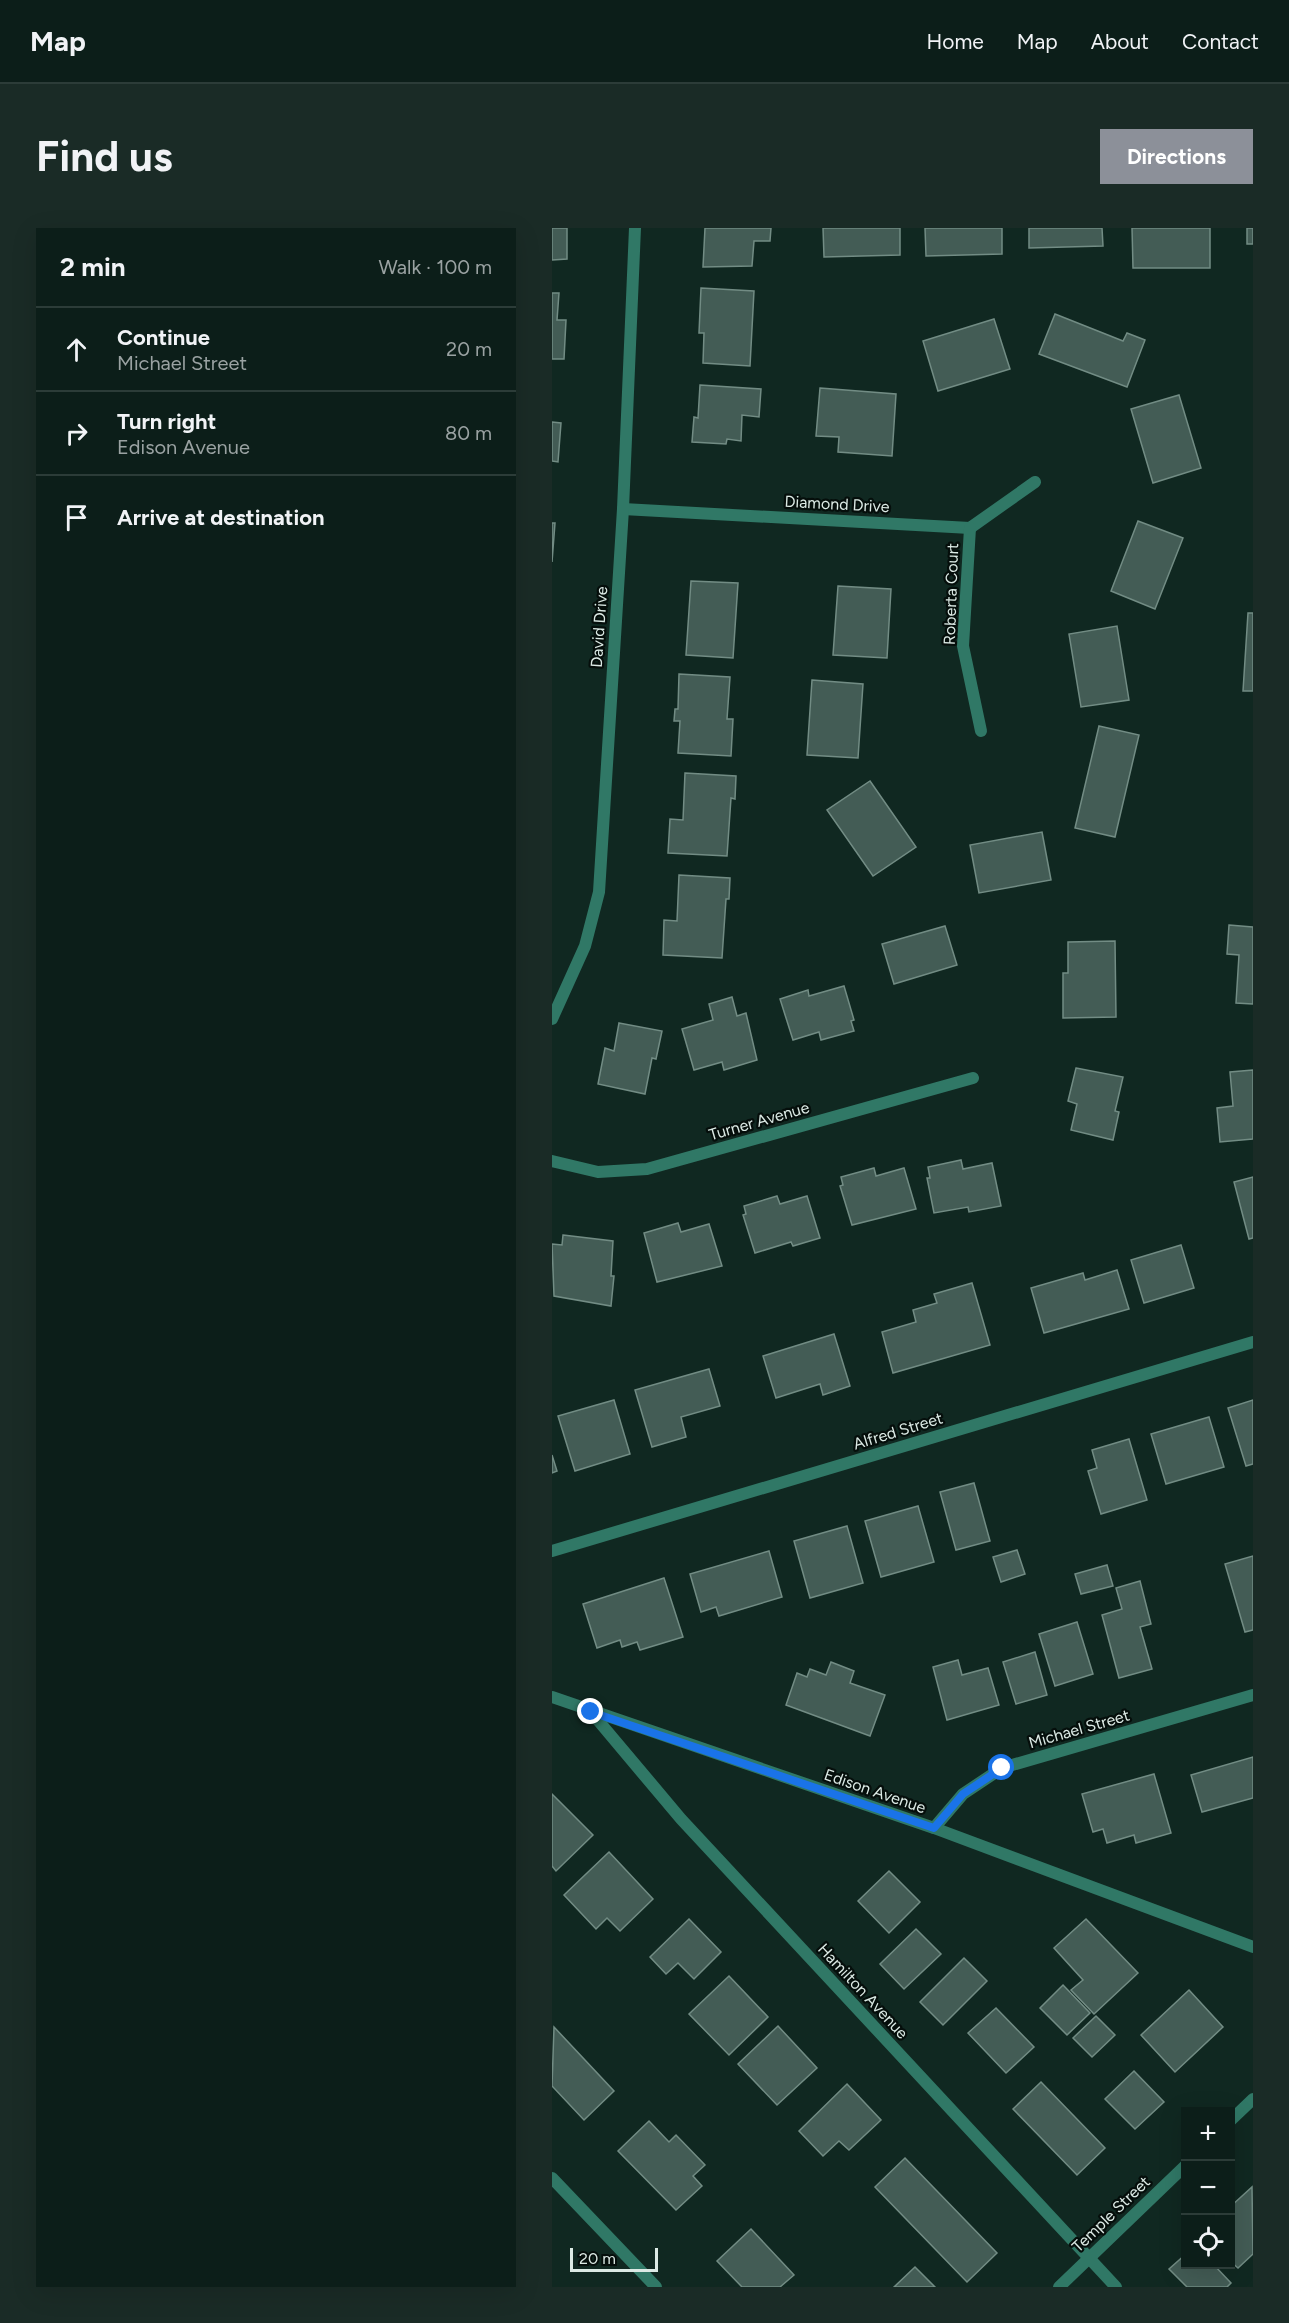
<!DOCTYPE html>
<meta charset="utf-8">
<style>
:root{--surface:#0c1e19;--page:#1a2b26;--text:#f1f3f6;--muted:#9aa2a2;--line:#2c3c38;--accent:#8c9099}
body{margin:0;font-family:Figtree,sans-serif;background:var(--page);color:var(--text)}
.controls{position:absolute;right:18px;bottom:18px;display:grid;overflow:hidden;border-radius:0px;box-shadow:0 6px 24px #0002}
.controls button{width:54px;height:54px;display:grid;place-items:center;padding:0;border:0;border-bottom:2px solid var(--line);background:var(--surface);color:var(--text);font:30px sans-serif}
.scale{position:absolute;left:18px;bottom:15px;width:88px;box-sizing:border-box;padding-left:6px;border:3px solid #dceae5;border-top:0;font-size:16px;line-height:21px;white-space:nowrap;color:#dceae5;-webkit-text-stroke:4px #050e0b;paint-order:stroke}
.stop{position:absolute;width:18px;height:18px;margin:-14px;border:4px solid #1a73e8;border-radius:50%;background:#fff}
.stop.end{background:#1a73e8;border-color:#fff;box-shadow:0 2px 6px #0008}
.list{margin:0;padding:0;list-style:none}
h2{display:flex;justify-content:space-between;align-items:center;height:78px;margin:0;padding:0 24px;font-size:26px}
h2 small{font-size:20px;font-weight:400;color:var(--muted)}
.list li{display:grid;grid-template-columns:39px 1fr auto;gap:18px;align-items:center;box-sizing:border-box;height:84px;padding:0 24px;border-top:2px solid var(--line)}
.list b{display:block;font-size:22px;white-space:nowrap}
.list p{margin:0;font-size:20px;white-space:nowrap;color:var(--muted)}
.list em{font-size:20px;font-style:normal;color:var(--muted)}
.icon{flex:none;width:33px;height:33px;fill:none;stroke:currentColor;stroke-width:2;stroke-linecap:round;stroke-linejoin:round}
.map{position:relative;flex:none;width:701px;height:2059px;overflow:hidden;border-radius:0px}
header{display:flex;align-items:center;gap:36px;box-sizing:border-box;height:84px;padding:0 30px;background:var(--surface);border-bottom:2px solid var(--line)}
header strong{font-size:28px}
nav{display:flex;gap:33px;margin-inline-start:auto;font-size:21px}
.intro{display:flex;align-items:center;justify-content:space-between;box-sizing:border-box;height:144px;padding:0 36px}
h1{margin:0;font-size:42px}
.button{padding:15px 27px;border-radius:0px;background:var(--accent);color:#fff;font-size:21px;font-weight:700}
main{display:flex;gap:36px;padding:0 36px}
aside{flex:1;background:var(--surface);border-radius:0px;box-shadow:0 6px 24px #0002}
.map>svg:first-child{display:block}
</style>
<header>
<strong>Map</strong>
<nav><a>Home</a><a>Map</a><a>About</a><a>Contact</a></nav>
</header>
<div class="intro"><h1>Find us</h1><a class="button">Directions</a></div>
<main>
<aside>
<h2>2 min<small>Walk · 100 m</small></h2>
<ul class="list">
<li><svg class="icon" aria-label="ahead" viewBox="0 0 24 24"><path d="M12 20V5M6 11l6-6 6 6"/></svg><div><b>Continue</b><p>Michael Street</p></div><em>20 m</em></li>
<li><svg class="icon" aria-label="right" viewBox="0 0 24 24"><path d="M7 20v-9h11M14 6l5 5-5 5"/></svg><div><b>Turn right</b><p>Edison Avenue</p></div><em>80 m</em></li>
<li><svg class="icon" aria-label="arrive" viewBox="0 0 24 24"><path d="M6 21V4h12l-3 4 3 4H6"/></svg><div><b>Arrive at destination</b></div></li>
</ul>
</aside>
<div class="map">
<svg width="701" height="2059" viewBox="0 0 701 2059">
<rect width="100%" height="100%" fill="#102821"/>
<g fill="#435c55" stroke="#728c84" stroke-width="1.5">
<polygon points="0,0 15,0 15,31 0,32"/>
<polygon points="153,0 219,0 218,13 202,13 200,38 151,39"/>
<polygon points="271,0 348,0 348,27 272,29"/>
<polygon points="373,0 450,0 450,26 374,28"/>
<polygon points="477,0 550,0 551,18 477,20"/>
<polygon points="580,0 658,0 658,40 581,40"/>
<rect x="695" y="0" width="6" height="16"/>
<polygon points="149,60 202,63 198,138 151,135 152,105 147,105"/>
<polygon points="0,65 7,65 5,92 14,92 12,131 0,131"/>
<polygon points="503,86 571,113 575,105 593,112 575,159 487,126"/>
<polygon points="442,91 458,141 386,163 371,113"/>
<polygon points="148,157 209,161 207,189 190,187 189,213 175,211 174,216 140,214 142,189 146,190"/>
<polygon points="268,160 344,166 340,228 286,224 287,209 264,208"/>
<polygon points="627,167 649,240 601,255 579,181"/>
<polygon points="0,194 9,195 6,234 0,233"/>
<polygon points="586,293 631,310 603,381 559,363"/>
<polygon points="0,295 3,295 0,334"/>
<polygon points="139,353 186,355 181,430 134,427"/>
<polygon points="286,358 339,361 335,430 281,427"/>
<polygon points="696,385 701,385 701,463 691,463"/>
<polygon points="565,398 577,472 529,479 517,406"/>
<polygon points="127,446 178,449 175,491 181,491 179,528 126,525 128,493 122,493 123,481 126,481"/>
<polygon points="260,452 311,456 306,530 255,527"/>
<polygon points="547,498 587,507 563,609 523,600"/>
<polygon points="133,545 184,548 183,571 179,570 175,628 116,625 118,591 131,592"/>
<polygon points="318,553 364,619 321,648 275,582"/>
<polygon points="490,604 499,652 427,665 418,617"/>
<polygon points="127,647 178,650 177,671 174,671 170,730 111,727 112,692 125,693"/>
<polygon points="677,697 701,699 701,776 684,775 687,727 675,726"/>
<polygon points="393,698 405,737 342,756 330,716"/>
<polygon points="563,713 564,789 511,790 511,745 516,745 516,714"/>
<polygon points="292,758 302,792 299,793 302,803 269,812 267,804 241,812 228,771 256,762 257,768"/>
<polygon points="180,769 185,788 194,785 205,832 172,842 170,834 142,842 130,801 161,792 157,776"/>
<polygon points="67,795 110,803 104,831 100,830 93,866 46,856 53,820 62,823"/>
<polygon points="524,840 571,849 563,883 567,884 561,912 519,902 525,876 516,873"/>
<polygon points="701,842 701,911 668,914 665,880 681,878 678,844"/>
<polygon points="409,932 411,941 440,935 449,978 417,984 416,979 382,985 375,950 378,950 376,939"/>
<polygon points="322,940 324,948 352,940 364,981 300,997 288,958 291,957 289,949"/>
<polygon points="701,949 701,1010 697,1011 682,954"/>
<polygon points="225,968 228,976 255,968 268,1010 241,1018 239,1014 203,1025 191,987 194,986 192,978"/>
<polygon points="126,995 129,1004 157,996 170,1038 105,1054 92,1005"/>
<polygon points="11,1007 61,1013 59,1048 62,1048 59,1078 2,1068 0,1016 10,1017"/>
<polygon points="629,1017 642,1060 592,1075 579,1032"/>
<polygon points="565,1042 577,1081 492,1105 479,1060 531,1045 533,1052"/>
<polygon points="420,1055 438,1117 341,1145 330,1104 364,1094 361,1082 385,1075 382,1066"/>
<polygon points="282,1106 298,1158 271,1167 268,1156 224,1170 211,1128"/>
<polygon points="157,1141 168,1178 129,1189 134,1209 100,1219 83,1162"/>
<polygon points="62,1172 78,1226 23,1243 6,1188"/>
<polygon points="701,1172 701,1236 694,1238 676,1180"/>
<polygon points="657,1189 672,1239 614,1256 599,1206"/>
<polygon points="577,1211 595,1272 549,1286 536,1243 545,1240 540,1222"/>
<polygon points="0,1227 5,1243 0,1245"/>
<polygon points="422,1255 438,1313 404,1322 388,1264"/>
<polygon points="366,1278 382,1334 329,1349 313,1293"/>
<polygon points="295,1298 311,1355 258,1370 242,1313"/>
<polygon points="465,1322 473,1346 449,1354 441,1329"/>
<polygon points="217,1323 230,1369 167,1388 164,1379 149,1384 138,1346"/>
<polygon points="701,1328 701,1402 693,1404 673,1336"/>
<polygon points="555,1337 561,1358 529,1366 523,1346"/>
<polygon points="112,1350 131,1409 88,1422 85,1414 70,1419 68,1412 45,1420 31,1376"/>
<polygon points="588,1353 599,1396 588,1399 600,1441 567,1450 550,1387 570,1381 564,1360"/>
<polygon points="525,1394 541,1446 503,1458 487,1406"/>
<polygon points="483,1424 495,1467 464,1476 451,1434"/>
<polygon points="406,1432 410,1447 436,1440 447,1477 395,1492 381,1439"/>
<polygon points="279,1434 302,1443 298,1455 333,1467 318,1508 234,1477 245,1445 255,1449 258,1441 274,1447"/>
<polygon points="701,1529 701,1570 650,1584 639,1547"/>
<polygon points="602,1546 619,1605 584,1615 582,1607 555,1615 551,1601 541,1604 530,1566"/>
<polygon points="0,1566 41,1607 4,1643 0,1638"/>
<polygon points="57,1624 101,1671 68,1703 55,1690 44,1701 12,1667"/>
<polygon points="337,1643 368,1674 337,1705 306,1673"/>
<polygon points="137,1691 169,1724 142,1751 126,1735 114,1746 98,1729"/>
<polygon points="534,1691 586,1745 542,1786 519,1762 531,1752 502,1720"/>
<polygon points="364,1701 389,1726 352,1761 328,1736"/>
<polygon points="412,1730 435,1753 391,1797 368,1774"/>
<polygon points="177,1748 216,1789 177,1827 137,1786"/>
<polygon points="511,1757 538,1785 515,1807 488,1780"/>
<polygon points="637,1762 671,1799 623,1844 589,1807"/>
<polygon points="444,1780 482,1819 454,1845 416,1805"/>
<polygon points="544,1788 563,1807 540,1829 521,1810"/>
<polygon points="226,1798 265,1840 225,1877 186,1836"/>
<polygon points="2,1799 62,1863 32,1892 0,1858"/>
<polygon points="582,1843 612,1874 583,1901 553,1871"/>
<polygon points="489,1854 553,1920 525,1947 461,1881"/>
<polygon points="295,1856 329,1892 297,1922 287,1913 271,1928 247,1903"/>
<polygon points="97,1893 117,1914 124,1907 153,1937 141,1948 150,1958 124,1982 66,1923"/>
<polygon points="353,1930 445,2025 415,2054 323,1959"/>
<polygon points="700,1959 701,2026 686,2040 678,2033 678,1979"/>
<polygon points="199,2001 242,2047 228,2059 190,2059 165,2033"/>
<polygon points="634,2026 634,2036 661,2036 679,2055 675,2059 635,2059 617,2041"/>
<polygon points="363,2039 383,2059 342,2059"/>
</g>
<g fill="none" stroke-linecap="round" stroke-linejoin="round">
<g stroke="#307866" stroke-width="12">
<polyline points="71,281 418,300 483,254"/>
<polyline points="418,300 411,418 429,503"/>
<polyline points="0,791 33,718 47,664 71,281 83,0"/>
<polyline points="0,933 46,944 95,941 421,850"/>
<polyline points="0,1323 701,1114"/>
<polyline points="0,1469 382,1600 701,1719"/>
<polyline points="39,1484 129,1591 564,2059"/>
<polyline points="382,1600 411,1566 450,1540 701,1467"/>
<polyline points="678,1893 701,1871"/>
<polyline points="0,1950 104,2059"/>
<polyline points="507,2059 634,1937"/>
</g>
</g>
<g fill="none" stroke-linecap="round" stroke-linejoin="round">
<polyline stroke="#1a73e8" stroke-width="8" points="39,1484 382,1600 411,1566 450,1540"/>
</g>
<g text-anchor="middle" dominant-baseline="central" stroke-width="4.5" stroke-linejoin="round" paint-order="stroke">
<g font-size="16" fill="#dceae5" stroke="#050e0b">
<text transform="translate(285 276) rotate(3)">Diamond Drive</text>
<text transform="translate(399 366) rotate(-88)">Roberta Court</text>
<text transform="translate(47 399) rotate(-86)">David Drive</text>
<text transform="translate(207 893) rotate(-16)">Turner Avenue</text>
<text transform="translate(346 1203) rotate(-17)">Alfred Street</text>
<text transform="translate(527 1501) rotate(-16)">Michael Street</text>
<text transform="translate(323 1563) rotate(19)">Edison Avenue</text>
<text transform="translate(311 1763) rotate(47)">Hamilton Avenue</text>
<text transform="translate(559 1986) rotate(-44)">Temple Street</text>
</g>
</g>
</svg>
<div class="controls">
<button>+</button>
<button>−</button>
<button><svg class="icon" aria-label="locate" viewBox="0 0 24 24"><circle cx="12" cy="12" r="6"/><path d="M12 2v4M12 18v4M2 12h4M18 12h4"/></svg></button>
</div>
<div class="scale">20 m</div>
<div class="stop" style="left:450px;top:1540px"></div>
<div class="stop end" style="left:39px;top:1484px"></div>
</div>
</main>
